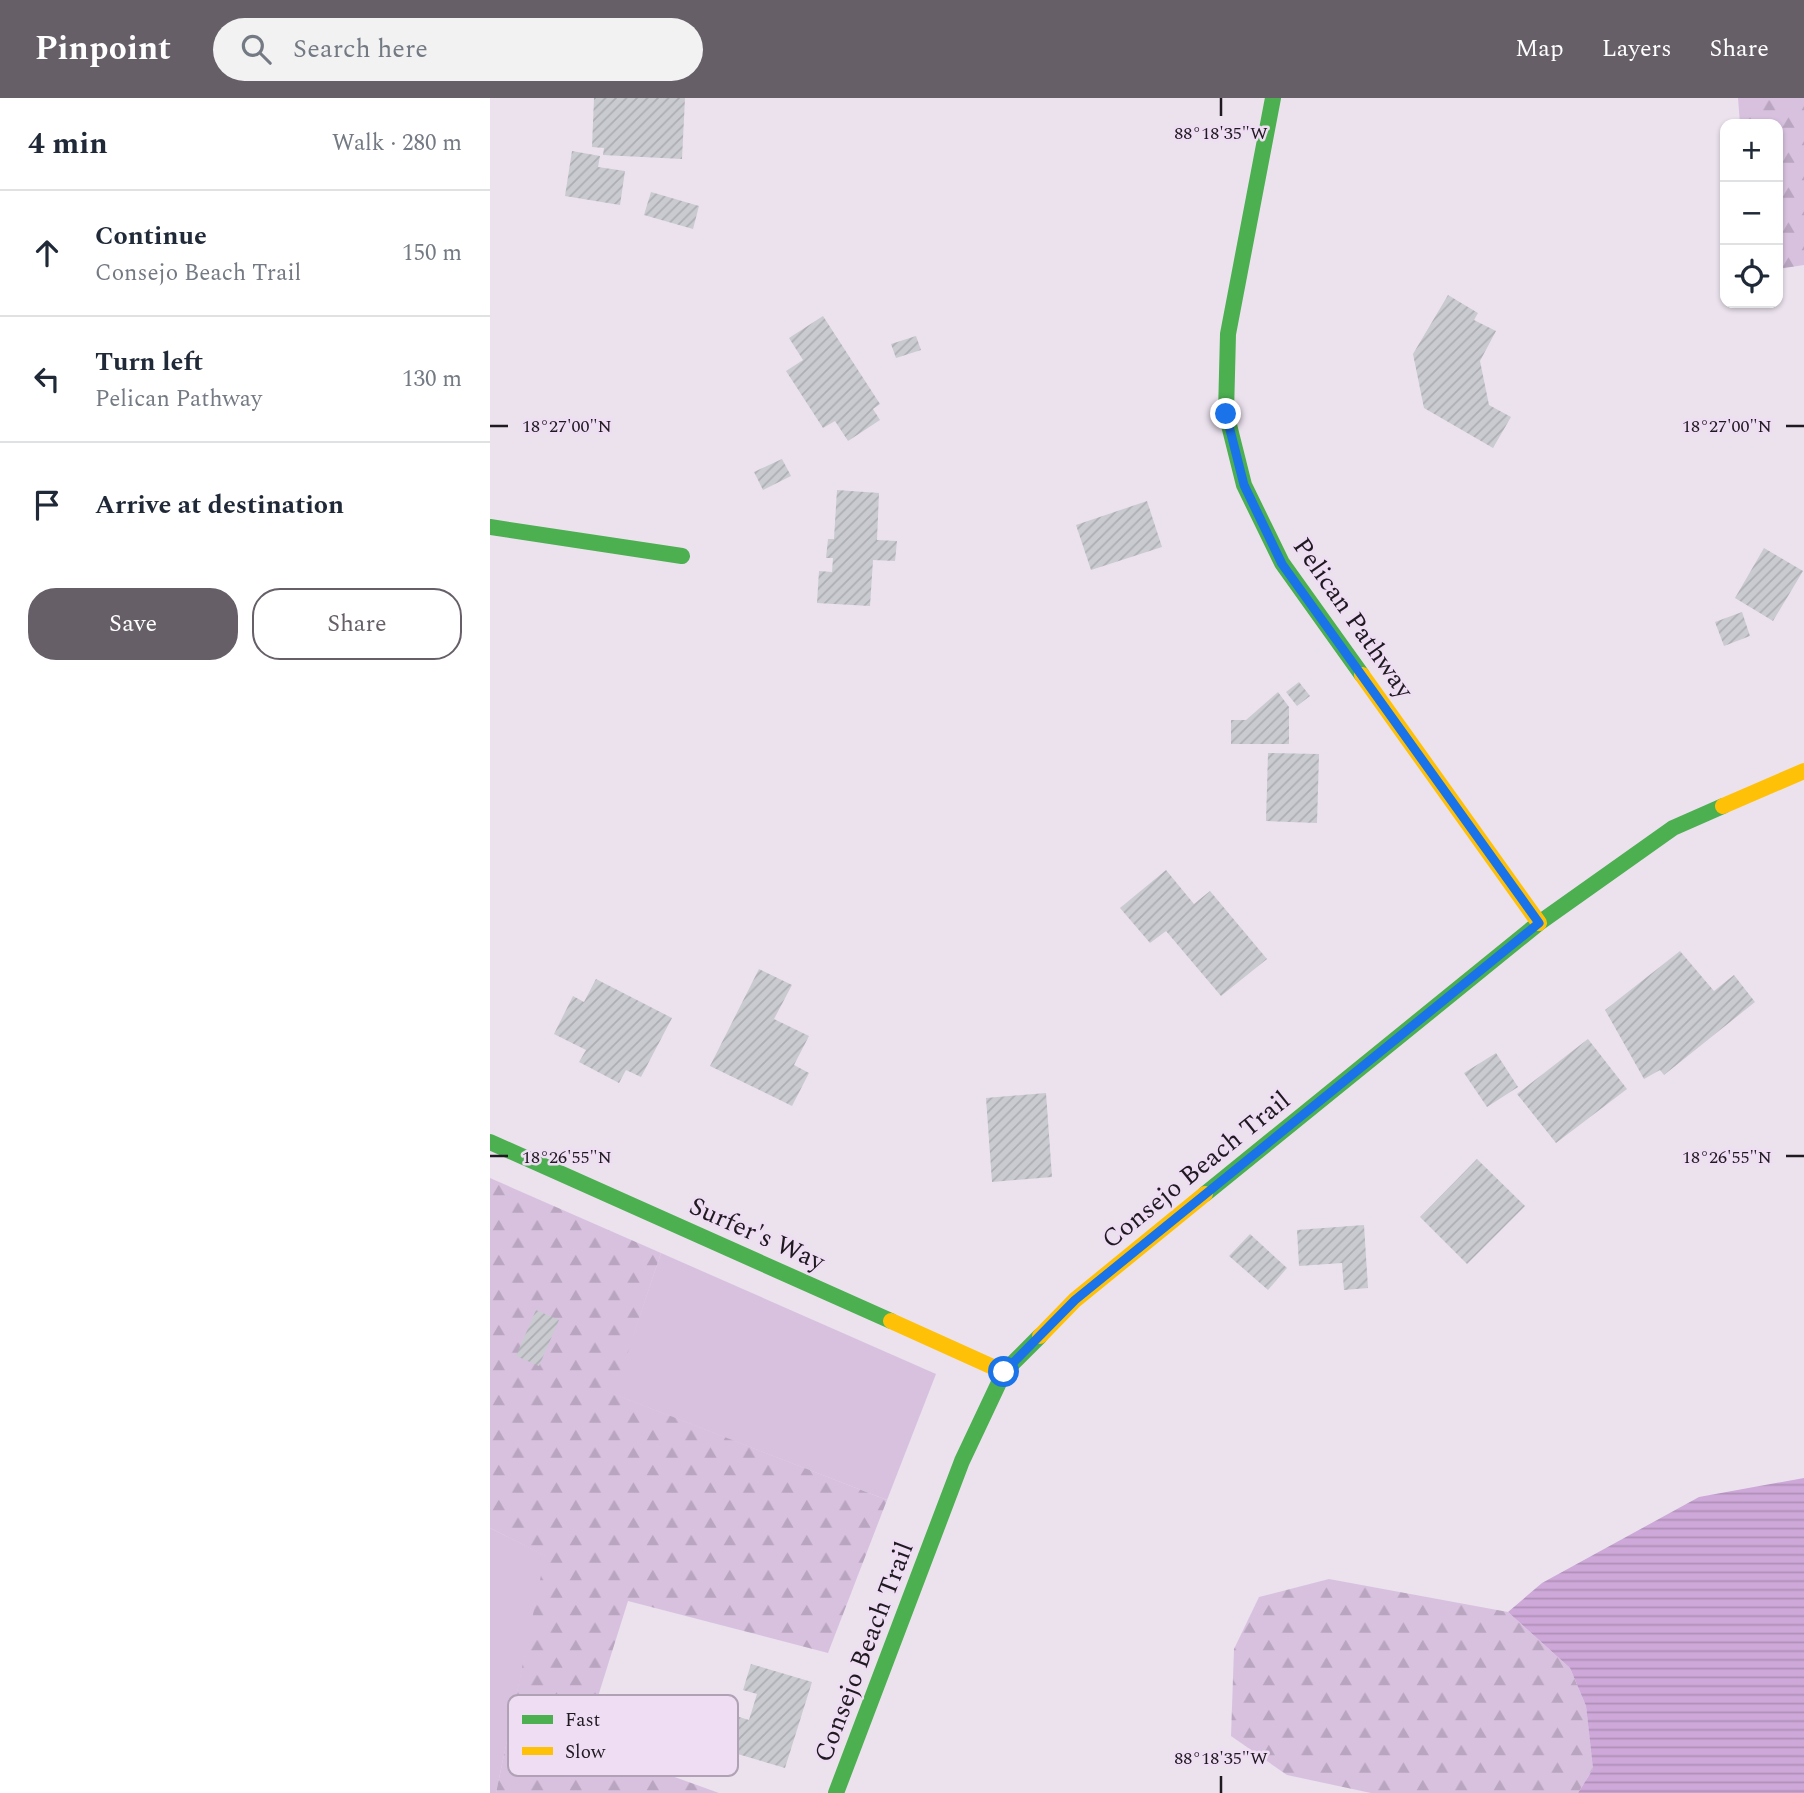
<!DOCTYPE html>
<meta charset="utf-8">
<style>
:root{--surface:#fff;--page:#f2f2f3;--text:#1f2937;--muted:#747a83;--line:#e0e1e3;--accent:#665f68}
body{margin:0;font-family:Spectral,serif;background:var(--page);color:var(--text)}
.controls{position:absolute;right:21px;top:21px;display:grid;overflow:hidden;border-radius:14px;box-shadow:0 2px 5px #0004}
.controls button{width:63px;height:63px;display:grid;place-items:center;padding:0;border:0;border-bottom:2px solid var(--line);background:var(--surface);color:var(--text);font:35px sans-serif}
.stop{position:absolute;width:21px;height:21px;margin:-16px;border:5px solid #1a73e8;border-radius:50%;background:#fff}
.stop.end{background:#1a73e8;border-color:#fff;box-shadow:0 2px 7px #0008}
.list{margin:0;padding:0;list-style:none}
h2{display:flex;justify-content:space-between;align-items:center;height:91px;margin:0;padding:0 28px;font-size:30px}
h2 small{font-size:23px;font-weight:400;color:var(--muted)}
.list li{display:grid;grid-template-columns:46px 1fr auto;gap:21px;align-items:center;box-sizing:border-box;height:126px;padding:0 28px;border-top:2px solid var(--line)}
.list b{display:block;font-size:26px;white-space:nowrap}
.list p{margin:0;font-size:23px;white-space:nowrap;color:var(--muted)}
.list em{font-size:23px;font-style:normal;color:var(--muted)}
.actions{display:flex;gap:14px;padding:21px 28px}
.actions a{flex:1;padding:16px 0;border:2px solid var(--accent);border-radius:28px;text-align:center;font-size:24px;color:var(--accent)}
.actions .main{background:var(--accent);color:#fff}
.icon{flex:none;width:38px;height:38px;fill:none;stroke:currentColor;stroke-width:2;stroke-linecap:round;stroke-linejoin:round}
.map{position:relative;flex:none;width:1314px;height:1695px;overflow:hidden}
header{display:flex;align-items:center;gap:42px;box-sizing:border-box;height:98px;padding:0 35px;background:var(--accent);color:#fff}
header strong{font-size:33px}
nav{display:flex;gap:38px;margin-inline-start:auto;font-size:24px}
.search{width:490px;height:63px;background:var(--page);display:flex;align-items:center;gap:18px;box-sizing:border-box;padding:0 24px;border-radius:38px;color:var(--muted);font-size:26px}
main{display:flex}
aside{flex:1;background:var(--surface)}
.map>svg:first-child{display:block}
</style>
<header>
<strong>Pinpoint</strong>
<div class="search"><svg class="icon" aria-label="search" viewBox="0 0 24 24"><circle cx="10" cy="10" r="6"/><path d="M15 15l6 6"/></svg>Search here</div>
<nav><a>Map</a><a>Layers</a><a>Share</a></nav>
</header>
<main>
<aside>
<h2>4 min<small>Walk · 280 m</small></h2>
<ul class="list">
<li><svg class="icon" aria-label="ahead" viewBox="0 0 24 24"><path d="M12 20V5M6 11l6-6 6 6"/></svg><div><b>Continue</b><p>Consejo Beach Trail</p></div><em>150 m</em></li>
<li><svg class="icon" aria-label="left" viewBox="0 0 24 24"><path d="M17 20v-9H6M10 6l-5 5 5 5"/></svg><div><b>Turn left</b><p>Pelican Pathway</p></div><em>130 m</em></li>
<li><svg class="icon" aria-label="arrive" viewBox="0 0 24 24"><path d="M6 21V4h12l-3 4 3 4H6"/></svg><div><b>Arrive at destination</b></div></li>
</ul>
<div class="actions"><a class="main">Save</a><a>Share</a></div>
</aside>
<div class="map">
<svg width="1314" height="1695" viewBox="0 0 1314 1695">
<defs>
<pattern id="forest-firs" width="22" height="20" patternUnits="userSpaceOnUse" patternTransform="scale(1.75)"><rect width="22" height="20" fill="#d8c1df"/><path d="M5 1l3.5 6h-7zM16 11l3.5 6h-7z" fill="#b9a5bf"/></pattern>
<pattern id="water-rules" width="6" height="5" patternUnits="userSpaceOnUse" patternTransform="scale(1.75)"><rect width="6" height="5" fill="#cda8d8"/><path d="M0 2.5h6" fill="none" stroke="#b090b9"/></pattern>
<pattern id="building-hatch" width="6" height="6" patternUnits="userSpaceOnUse" patternTransform="scale(1.75)"><rect width="6" height="6" fill="#c9cbd0"/><path d="M-1 1l2-2M0 6l6-6M5 7l2-2" fill="none" stroke="#acaeb2"/></pattern>
</defs>
<rect width="100%" height="100%" fill="#ebe2ee"/>
<g fill="#d8c1df">
<polygon points="171,1155 446,1276 397,1402 123,1296"/>
<polygon points="0,1430 56,1458 6,1695 0,1695"/>
</g>
<g fill="url(#forest-firs)">
<polygon points="1248,0 1314,0 1314,167 1288,171 1288,26 1250,26"/>
<polygon points="0,1080 171,1155 124,1296 397,1402 338,1555 138,1503 93,1646 229,1695 6,1695 55,1458 0,1430"/>
<polygon points="839,1481 1018,1514 1080,1570 1096,1608 1103,1671 1088,1695 881,1695 797,1677 741,1638 744,1551 769,1499"/>
</g>
<polygon fill="url(#water-rules)" points="1314,1380 1314,1695 1088,1695 1103,1671 1096,1608 1080,1570 1018,1514 1052,1485 1209,1399"/>
<g fill="url(#building-hatch)">
<polygon points="104,0 195,0 192,61 113,57 114,50 102,49"/>
<polygon points="82,53 110,58 108,69 135,73 130,107 75,98"/>
<polygon points="161,94 209,108 203,131 154,117"/>
<polygon points="958,197 988,215 984,222 1006,233 990,263 999,307 1021,319 1003,350 934,310 923,256"/>
<polygon points="333,218 390,306 383,311 390,322 358,343 345,323 333,330 296,273 313,262 299,240"/>
<polygon points="426,238 431,252 406,260 401,246"/>
<polygon points="292,361 301,378 273,392 264,374"/>
<polygon points="347,392 389,395 387,442 407,443 405,463 383,462 380,508 327,505 329,473 342,474 343,460 336,460 338,441 344,441"/>
<polygon points="657,403 672,449 601,472 586,427"/>
<polygon points="1274,450 1313,473 1283,523 1245,500"/>
<polygon points="1252,514 1260,538 1234,548 1225,524"/>
<polygon points="809,584 820,598 807,608 796,594"/>
<polygon points="788,594 799,609 799,646 741,646 741,622 756,622"/>
<polygon points="778,655 829,656 827,725 776,723"/>
<polygon points="676,772 704,806 720,793 777,861 731,898 676,833 660,845 630,810"/>
<polygon points="1190,853 1224,893 1244,877 1265,904 1174,977 1170,972 1154,981 1115,912"/>
<polygon points="269,871 302,887 284,921 319,938 304,967 319,975 302,1008 220,968"/>
<polygon points="106,881 182,920 151,979 136,972 129,985 89,964 96,952 64,936 83,898 94,904"/>
<polygon points="1098,941 1137,991 1066,1045 1027,996"/>
<polygon points="1006,955 1028,989 997,1009 974,975"/>
<polygon points="556,995 562,1079 502,1084 496,1000"/>
<polygon points="987,1061 1035,1108 977,1166 930,1119"/>
<polygon points="874,1127 878,1190 854,1192 852,1165 809,1168 807,1132"/>
<polygon points="760,1136 797,1170 778,1192 739,1158"/>
<polygon points="46,1212 69,1222 49,1268 26,1258"/>
<polygon points="261,1566 322,1584 295,1670 207,1644 217,1609 259,1622 267,1596 253,1592"/>
</g>
<g fill="none" stroke-linecap="round" stroke-linejoin="round">
<g stroke="#4caf50" stroke-width="16">
<polyline points="783,0 738,236 736,315 754,387 792,465 872,577"/>
<polyline points="0,429 192,458"/>
<polyline points="0,1044 401,1223"/>
<polyline points="715,1096 1049,825 1183,730 1233,708"/>
<polyline points="346,1695 472,1363 514,1274 550,1238"/>
</g>
<g stroke="#ffc107" stroke-width="16">
<polyline points="872,577 1049,825"/>
<polyline points="1233,708 1314,673"/>
<polyline points="401,1223 514,1274"/>
<polyline points="550,1238 585,1202 715,1096"/>
</g>
</g>
<g fill="none" stroke-linecap="round" stroke-linejoin="round">
<polyline stroke="#1a73e8" stroke-width="9" points="514,1274 585,1202 1049,825 792,466 754,387 736,316"/>
</g>
<path fill="none" stroke="#1f1920" stroke-width="2.5" d="M 731,0 L 731,18M 0,328 L 18,328M 1296,328 L 1314,328M 0,1058 L 18,1058M 1296,1058 L 1314,1058M 731,1678 L 731,1695"/>
<g text-anchor="middle" dominant-baseline="central" stroke-width="5" stroke-linejoin="round" paint-order="stroke">
<g font-size="26" fill="#1f1920" stroke="#eeddf3">
<text transform="translate(863 520) rotate(55)">Pelican Pathway</text>
<text transform="translate(706 1072) rotate(-39)">Consejo Beach Trail</text>
<text transform="translate(267 1136) rotate(24)">Surfer's Way</text>
<text transform="translate(374 1554) rotate(-69)">Consejo Beach Trail</text>
</g>
</g>
<rect x="18" y="1597" width="230" height="81" rx="10" fill="#eeddf3" stroke="#b0a2b4" stroke-width="2"/>
<rect x="32" y="1617" width="31" height="9" fill="#4caf50"/>
<rect x="32" y="1649" width="31" height="8" fill="#ffc107"/>
<g font-size="19" fill="#1f1920">
<text x="75" y="1628">Fast</text>
<text x="75" y="1660">Slow</text>
</g>
<g font-size="18" text-anchor="middle" fill="#1f1920" stroke="#eeddf3" stroke-width="5" stroke-linejoin="round" paint-order="stroke">
<text x="731" y="41">88°18'35"W</text>
<text x="77" y="334">18°27'00"N</text>
<text x="1237" y="334">18°27'00"N</text>
<text x="77" y="1065">18°26'55"N</text>
<text x="1237" y="1065">18°26'55"N</text>
<text x="731" y="1666">88°18'35"W</text>
</g>
</svg>
<div class="controls">
<button>+</button>
<button>−</button>
<button><svg class="icon" aria-label="locate" viewBox="0 0 24 24"><circle cx="12" cy="12" r="6"/><path d="M12 2v4M12 18v4M2 12h4M18 12h4"/></svg></button>
</div>
<div class="stop" style="left:514px;top:1274px"></div>
<div class="stop end" style="left:736px;top:316px"></div>
</div>
</main>
